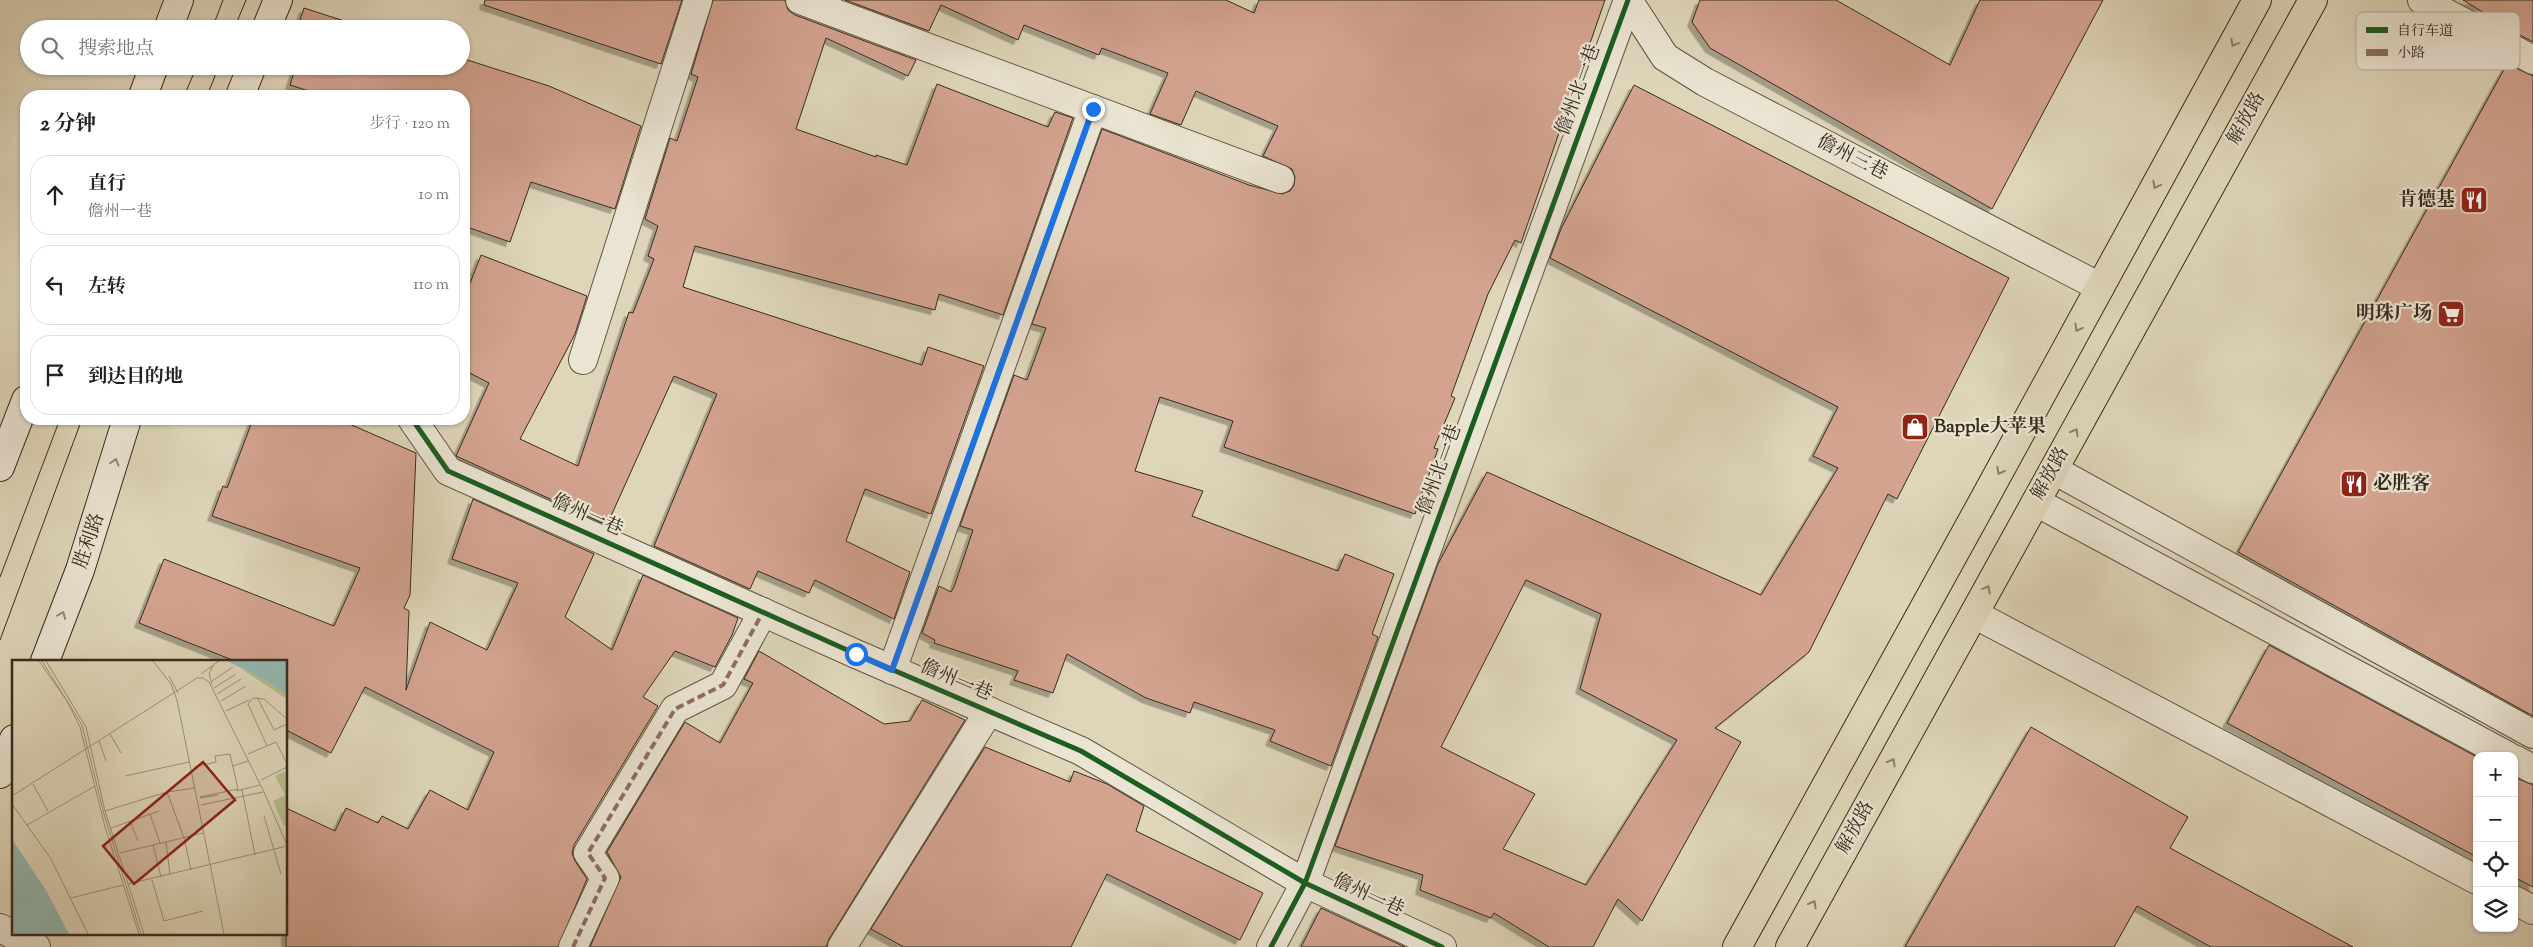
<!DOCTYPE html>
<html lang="zh">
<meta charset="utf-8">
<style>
:root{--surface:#fff;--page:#f6f6f6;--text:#222;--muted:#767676;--line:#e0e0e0}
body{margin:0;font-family:"Sorts Mill Goudy","Noto Serif SC",serif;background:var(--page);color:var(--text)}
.controls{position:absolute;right:15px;bottom:15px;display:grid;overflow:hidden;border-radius:10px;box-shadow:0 1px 4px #0004}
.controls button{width:45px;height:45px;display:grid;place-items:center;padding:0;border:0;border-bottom:1px solid var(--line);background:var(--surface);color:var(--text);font:25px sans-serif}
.stop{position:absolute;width:15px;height:15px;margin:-11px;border:4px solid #1a73e8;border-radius:50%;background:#fff}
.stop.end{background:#1a73e8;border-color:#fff;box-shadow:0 1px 5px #0008}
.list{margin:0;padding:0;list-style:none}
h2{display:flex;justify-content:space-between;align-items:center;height:65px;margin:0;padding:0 20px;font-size:21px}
h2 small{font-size:16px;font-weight:400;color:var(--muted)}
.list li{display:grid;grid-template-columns:32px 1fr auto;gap:15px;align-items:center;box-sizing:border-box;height:80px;margin:0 10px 10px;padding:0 10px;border:1px solid var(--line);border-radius:20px}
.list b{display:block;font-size:19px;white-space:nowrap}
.list p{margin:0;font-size:16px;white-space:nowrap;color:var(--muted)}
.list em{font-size:16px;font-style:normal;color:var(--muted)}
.icon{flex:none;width:28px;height:28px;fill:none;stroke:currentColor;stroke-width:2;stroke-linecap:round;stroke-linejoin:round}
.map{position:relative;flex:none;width:2533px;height:947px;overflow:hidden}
.search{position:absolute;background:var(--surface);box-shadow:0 1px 4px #0004;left:20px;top:20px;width:450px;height:55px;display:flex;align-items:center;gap:12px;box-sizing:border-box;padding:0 18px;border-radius:28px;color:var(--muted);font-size:19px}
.panel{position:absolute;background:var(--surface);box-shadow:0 1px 4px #0004;left:20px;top:90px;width:450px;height:335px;border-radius:20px}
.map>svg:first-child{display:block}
</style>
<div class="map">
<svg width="2533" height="947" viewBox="0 0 2533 947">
<defs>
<filter id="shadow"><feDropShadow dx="-4.5" dy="4.5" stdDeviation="0" flood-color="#0004"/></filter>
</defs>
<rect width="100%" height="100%" fill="#dfd6ba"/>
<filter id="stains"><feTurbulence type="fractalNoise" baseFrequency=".004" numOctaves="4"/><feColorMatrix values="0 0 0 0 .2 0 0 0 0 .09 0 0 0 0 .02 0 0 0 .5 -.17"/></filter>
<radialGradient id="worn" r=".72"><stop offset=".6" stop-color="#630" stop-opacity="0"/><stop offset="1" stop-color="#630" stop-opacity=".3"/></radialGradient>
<g fill="#d3a390" stroke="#362b1d" fill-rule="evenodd" filter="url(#shadow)">
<polygon points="485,0 682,0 661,64 484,5"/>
<polygon points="713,0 785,0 788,10 795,15 916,60 908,76 826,38 796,129 876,157 876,155 907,165 937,84 1048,127 1055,112 1073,118 1003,315 939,294 935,310 695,246 683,287 922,365 928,347 984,366 931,514 865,489 846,541 910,572 894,619 815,580 809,593 758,571 750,589 654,546 717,394 674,376 607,525 456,456 489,383 464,370 464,299 481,255 587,296 575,334 520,439 578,466 629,312 633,313 654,259 648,256 658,226 645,219 670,138 677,141 698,77 691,74"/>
<polygon points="845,0 1226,0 1254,13 1259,0 1605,0 1521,243 1515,240 1488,294 1451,396 1455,398 1434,448 1438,449 1415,514 1224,447 1233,421 1160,397 1135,471 1203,491 1192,516 1338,571 1345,554 1394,574 1372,634 1378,637 1331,766 1270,741 1275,730 1194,702 1190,713 1146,698 1067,654 1053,693 1014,680 1018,671 934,643 935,640 922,633 939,586 951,592 954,587 973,530 960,526 1014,375 1027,380 1046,328 1032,324 1102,129 1249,185 1282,194 1290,191 1294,185 1295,177 1292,169 1263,156 1278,126 1196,91 1181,125 1150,114 1168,73 1102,48 1099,55 1024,25 1018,40 941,5 929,31"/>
<polygon points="1700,0 1836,0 1950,65 1980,0 2103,0 1992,209 1710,48 1692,22"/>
<polygon points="2463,0 2533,0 2533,42 2522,36"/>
<polygon points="304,8 369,29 297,29"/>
<polygon points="461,58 549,86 641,126 615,209 531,182 510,242 464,226 464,96 324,96 290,85 296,66 461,66"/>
<polygon points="2507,64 2533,76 2533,716 2238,552"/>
<path d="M 1634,85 L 2009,278 L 1897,499 L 1888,494 L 1809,652 L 1715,728 L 1741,742 L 1642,921 L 1618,899 L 1593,947 L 1549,947 L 1494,913 L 1491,918 L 1420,890 L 1423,875 L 1335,846 L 1438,564 L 1487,472 L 1761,595 L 1838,468 L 1813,456 L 1838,407 L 1550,258 L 1561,229 ZM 1526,580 L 1601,614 L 1580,689 L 1677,740 L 1586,885 L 1503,849 L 1535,794 L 1441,747 Z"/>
<polygon points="253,419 338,419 416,453 410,595 404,608 409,611 406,690 430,622 487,650 518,583 452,559 473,499 594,554 565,617 612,650 643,575 738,618 732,635 715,667 675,651 643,697 658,706 574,845 572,853 575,861 587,879 558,947 286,947 286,808 335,831 346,808 378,823 382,816 408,829 430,790 468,810 494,752 365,687 331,753 286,730 286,661 235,661 139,623 164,559 334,626 360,568 212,516 223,486 227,488"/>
<polygon points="2269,645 2477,757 2477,857 2227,723"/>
<polygon points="759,651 884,724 910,721 922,700 965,720 829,939 826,947 590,947 621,877 607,852 685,722 720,743 753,683 744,679"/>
<polygon points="2031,727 2188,817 2170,848 2353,947 2211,947 2137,906 2114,947 1905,947"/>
<polygon points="985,747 1070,782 1074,771 1107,784 1144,806 1136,831 1263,893 1240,940 1107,874 1071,947 904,947 871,929"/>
<polygon points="2514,777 2533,785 2533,887 2514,877"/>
<polygon points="1321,908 1405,947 1301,947"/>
</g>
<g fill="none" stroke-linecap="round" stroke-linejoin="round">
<g stroke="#605644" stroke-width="30">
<g id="minor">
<polyline points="800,0 1280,179"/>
<polyline points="1628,0 1665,57 1705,82 2100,287"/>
<polyline points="2422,0 2533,60"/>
<polyline points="583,360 698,0"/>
<polyline points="412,419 448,471 856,654 1081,751 1305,883 1442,947"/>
<polyline points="2054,470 2533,734"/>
<polyline points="2036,502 2508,756"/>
<polyline points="1974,614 2477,880"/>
<polyline points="892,670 1093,109"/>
<polyline points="2514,759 2533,769"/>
<polyline points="2514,900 2533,910"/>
<polyline points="573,947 605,878 588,853 675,709 723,685 763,612"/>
<polyline points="842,947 989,711"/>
<polyline points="1271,947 1305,883 1628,0"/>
</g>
</g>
<g stroke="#605644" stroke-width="30">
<polyline id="tertiary" points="0,928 36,947"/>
</g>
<g stroke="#362b1d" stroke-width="30">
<g id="secondary">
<polyline points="168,29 179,0"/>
<polyline points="266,29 278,0"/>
<polyline points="143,96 154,66"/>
<polyline points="240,96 252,66"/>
<polyline points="0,467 26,400"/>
<polyline points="45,661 80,570 127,419"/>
<polyline points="0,774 14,739"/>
</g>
</g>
<g stroke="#362b1d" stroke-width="30">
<g id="primary">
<polyline points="1737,947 1981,505 2257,0"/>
<polyline points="1790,947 2313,0"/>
</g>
</g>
<use href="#minor" stroke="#eae4d2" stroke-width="28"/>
<use href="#tertiary" stroke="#eae4d2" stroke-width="28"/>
<use href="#secondary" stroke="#eae4d2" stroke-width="28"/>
<use href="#primary" stroke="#dfd6ba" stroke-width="28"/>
<g stroke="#362b1d" stroke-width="1">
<polyline points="212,29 223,0"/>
<polyline points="234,29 246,0"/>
<polyline points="184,96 197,66"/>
<polyline points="207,96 219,66"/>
<polyline points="0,577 60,419"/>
<polyline points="0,640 82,419"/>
</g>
<polyline stroke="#8d6e63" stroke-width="4" stroke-dasharray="8 4" stroke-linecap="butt" points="573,947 605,878 588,853 675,709 723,685 763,612"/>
<g stroke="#eae4d2" stroke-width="8">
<g id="cycleway">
<polyline points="412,419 448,471 856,654 1081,751 1305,883 1442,947"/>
<polyline points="892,670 1093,109"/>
<polyline points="1271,947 1305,883 1628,0"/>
</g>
</g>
<use href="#cycleway" stroke="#1b5e20" stroke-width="5"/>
</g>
<defs><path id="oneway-chevron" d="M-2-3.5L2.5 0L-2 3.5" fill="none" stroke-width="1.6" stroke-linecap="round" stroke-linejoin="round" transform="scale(1.25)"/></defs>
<g stroke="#8a806c">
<use href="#oneway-chevron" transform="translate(2234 43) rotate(119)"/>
<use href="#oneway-chevron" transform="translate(2156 185) rotate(119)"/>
<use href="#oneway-chevron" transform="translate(2078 328) rotate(119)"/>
<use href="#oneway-chevron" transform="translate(2075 432) rotate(-61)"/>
<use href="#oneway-chevron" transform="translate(2000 471) rotate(119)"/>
<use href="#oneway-chevron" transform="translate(1987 589) rotate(-61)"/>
<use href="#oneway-chevron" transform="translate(1892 762) rotate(-61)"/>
<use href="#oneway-chevron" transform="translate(1813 904) rotate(-61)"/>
</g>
<g stroke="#908878">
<use href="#oneway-chevron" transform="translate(115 462) rotate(-74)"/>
<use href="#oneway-chevron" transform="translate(62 615) rotate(-69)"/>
</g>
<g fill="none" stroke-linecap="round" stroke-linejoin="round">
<polyline stroke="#1a73e8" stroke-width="6" points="856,654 892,670 1093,109"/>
</g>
<defs>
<g id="restaurant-square" transform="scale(1.4375)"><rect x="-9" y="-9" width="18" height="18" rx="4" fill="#8f2418" stroke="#eae4d2"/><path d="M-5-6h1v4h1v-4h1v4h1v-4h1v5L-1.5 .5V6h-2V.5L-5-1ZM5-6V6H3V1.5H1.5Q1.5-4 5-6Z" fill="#fff"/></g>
<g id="supermarket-square" transform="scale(1.4375)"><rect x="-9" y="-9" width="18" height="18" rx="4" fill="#8f2418" stroke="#eae4d2"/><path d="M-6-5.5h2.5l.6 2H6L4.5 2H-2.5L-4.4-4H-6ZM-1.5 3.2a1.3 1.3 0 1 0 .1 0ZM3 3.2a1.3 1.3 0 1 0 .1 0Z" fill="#fff"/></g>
<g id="shop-square" transform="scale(1.4375)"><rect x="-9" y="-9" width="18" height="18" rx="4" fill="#8f2418" stroke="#eae4d2"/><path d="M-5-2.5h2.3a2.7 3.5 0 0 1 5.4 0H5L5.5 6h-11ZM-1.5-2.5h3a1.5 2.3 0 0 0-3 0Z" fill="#fff"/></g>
</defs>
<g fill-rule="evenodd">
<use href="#restaurant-square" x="2474" y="200"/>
<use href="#supermarket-square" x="2451" y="314"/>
<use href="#shop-square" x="1915" y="427"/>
<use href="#restaurant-square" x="2354" y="484"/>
</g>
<g text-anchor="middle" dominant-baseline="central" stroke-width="4.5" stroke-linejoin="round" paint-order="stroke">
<g font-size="19" fill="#362b1d" stroke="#eae4d2">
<text transform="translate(1579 90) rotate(-70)">儋州北一巷</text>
<text transform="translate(2247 119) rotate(-61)">解放路</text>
<text transform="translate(1852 158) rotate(27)">儋州三巷</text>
<text transform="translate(1440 470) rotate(-70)">儋州北一巷</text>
<text transform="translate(2051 474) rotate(-61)">解放路</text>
<text transform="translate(587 516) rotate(24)">儋州一巷</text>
<text transform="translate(90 541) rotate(-71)">胜利路</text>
<text transform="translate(956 681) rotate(23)">儋州一巷</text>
<text transform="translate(1856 828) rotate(-61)">解放路</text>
<text transform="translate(1368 896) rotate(25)">儋州一巷</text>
</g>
<g font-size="19" font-weight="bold" fill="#362b1d" stroke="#eae4d2" text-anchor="end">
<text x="2455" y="200">肯德基</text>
<text x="2432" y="314">明珠广场</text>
<text x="1934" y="427" text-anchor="start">Bapple大苹果</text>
<text x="2373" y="484" text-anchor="start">必胜客</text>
</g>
</g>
<g transform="translate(12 660)">
<rect width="275" height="275" fill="#dfd6ba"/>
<path d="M 228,8 L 257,20 L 275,32 L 275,39 ZM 275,110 L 275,165 L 272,166 L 261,141 L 273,135 L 263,116 Z" fill="#b5bd8e"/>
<path d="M 215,1 L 275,1 L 275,34 L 250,18 ZM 0,179 L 35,232 L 57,274 L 0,274 Z" fill="#93b9b3"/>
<path fill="none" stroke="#9b927b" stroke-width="1" d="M 27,1 L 55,41 L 68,67 L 93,167 L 127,274M 30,1 L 70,65 L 92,154 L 129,274M 34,1 L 74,67 L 93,151 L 132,274M 141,1 L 159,24 L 165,40 L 212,274M 189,14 L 207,1M 157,16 L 166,33M 200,21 L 221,7M 200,24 L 197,14 L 201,5M 202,28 L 224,14M 205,34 L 229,19M 245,37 L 262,70 L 275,64M 209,41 L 234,26M 214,51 L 237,40M 98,74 L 109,93M 87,81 L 94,101M 255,86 L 236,44 L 241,38 L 252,39 L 275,59M 236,94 L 264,82 L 275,104M 221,106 L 236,101M 182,107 L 204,102 L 203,96 L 218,94 L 226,129 L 188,137M 113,116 L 177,102M 249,120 L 275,107M 21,124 L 36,151M 230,130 L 243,195M 224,131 L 248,125M 155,132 L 172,178 L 179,210M 0,136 L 185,18 L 191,18 L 197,22 L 252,132 L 275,185M 188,138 L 206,135M 0,144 L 39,199 L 76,274M 189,145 L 251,132M 93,151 L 155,132 L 183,128M 138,154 L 148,183M 252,156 L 269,214M 118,161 L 126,181M 15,165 L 83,126M 99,168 L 147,151M 154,182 L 158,215M 141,185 L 149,217M 108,193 L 191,173M 140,220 L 152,261 L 191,251M 116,224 L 275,186M 59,238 L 111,225"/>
<path fill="#8f2418" fill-opacity="0.15" stroke="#8f2418" stroke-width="2.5" d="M 191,102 L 223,140 L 122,224 L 91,186 Z"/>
<rect width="275" height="275" fill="none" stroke="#362b1d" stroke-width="2.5"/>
</g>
<rect x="2356" y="12" width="164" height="58" rx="8" fill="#eae4d2" stroke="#b4ac9c" stroke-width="1"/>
<rect x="2366" y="27" width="22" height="6" fill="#1b5e20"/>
<rect x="2366" y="49" width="22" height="7" fill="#8d6e63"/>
<g font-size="14" fill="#362b1d">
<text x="2397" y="35">自行车道</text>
<text x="2397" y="57">小路</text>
</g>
<rect width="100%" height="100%" filter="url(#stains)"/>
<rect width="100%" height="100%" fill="url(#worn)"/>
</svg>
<div class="controls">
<button>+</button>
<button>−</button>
<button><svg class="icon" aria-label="locate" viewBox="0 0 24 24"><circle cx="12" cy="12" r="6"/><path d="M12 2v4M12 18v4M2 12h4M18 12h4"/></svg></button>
<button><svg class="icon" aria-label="layers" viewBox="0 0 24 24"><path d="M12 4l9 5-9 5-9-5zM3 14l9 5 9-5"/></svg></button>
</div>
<div class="stop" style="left:856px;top:654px"></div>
<div class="stop end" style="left:1093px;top:109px"></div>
<div class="search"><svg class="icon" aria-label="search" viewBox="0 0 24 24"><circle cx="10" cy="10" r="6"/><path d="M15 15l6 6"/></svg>搜索地点</div>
<section class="panel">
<h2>2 分钟<small>步行 · 120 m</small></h2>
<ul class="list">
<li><svg class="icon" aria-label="ahead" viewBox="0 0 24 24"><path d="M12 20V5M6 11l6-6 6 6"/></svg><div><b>直行</b><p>儋州一巷</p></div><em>10 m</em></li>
<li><svg class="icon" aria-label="left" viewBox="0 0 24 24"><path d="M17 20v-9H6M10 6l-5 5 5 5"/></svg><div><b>左转</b></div><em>110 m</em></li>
<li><svg class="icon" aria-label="arrive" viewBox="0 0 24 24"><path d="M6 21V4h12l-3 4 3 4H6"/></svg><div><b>到达目的地</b></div></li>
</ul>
</section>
</div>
